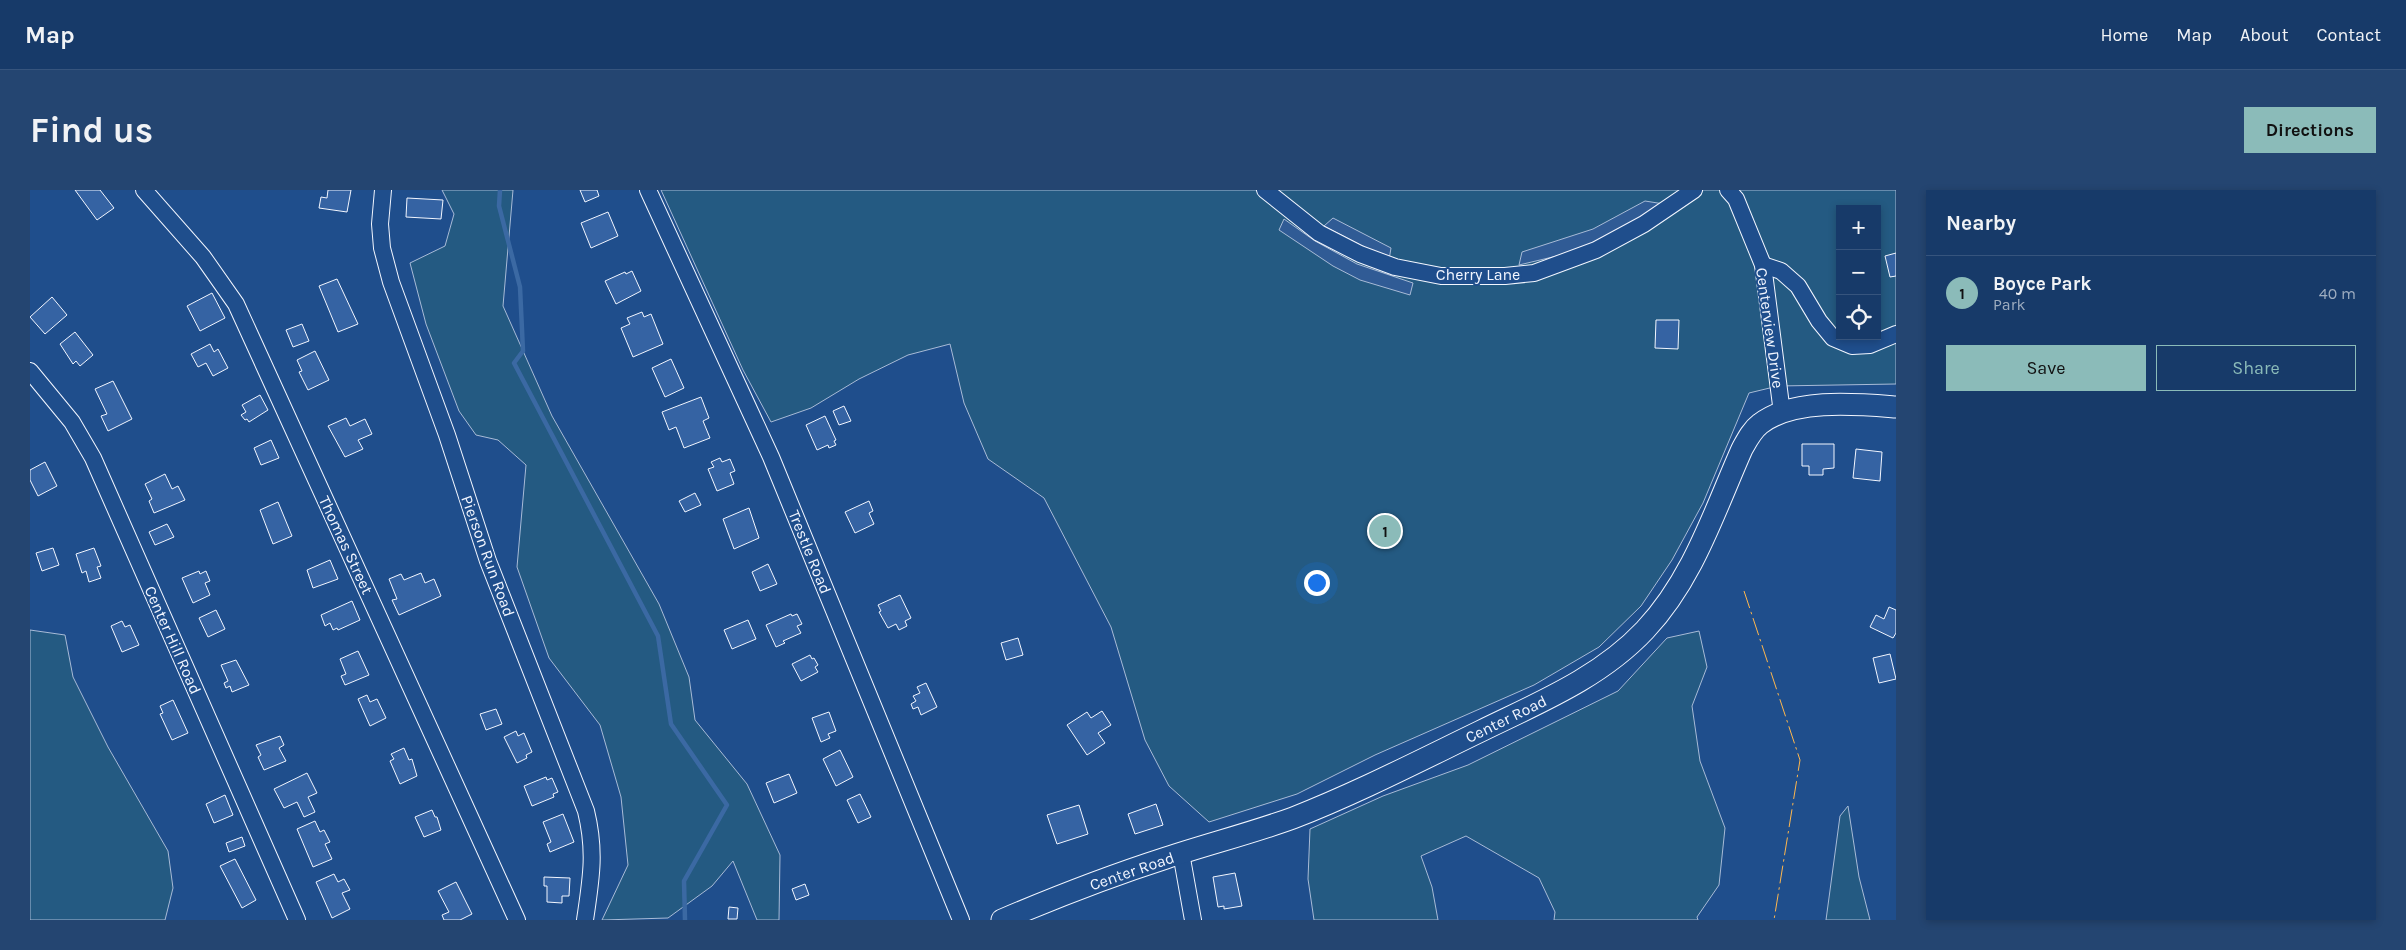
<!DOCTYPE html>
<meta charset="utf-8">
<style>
:root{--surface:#173a69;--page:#244571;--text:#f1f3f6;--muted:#9eadc0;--line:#36547d;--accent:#8bbbb9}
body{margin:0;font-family:Karla,sans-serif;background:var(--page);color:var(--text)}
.controls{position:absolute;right:15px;top:15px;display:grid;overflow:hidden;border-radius:0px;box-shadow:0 2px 8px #0003}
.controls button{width:45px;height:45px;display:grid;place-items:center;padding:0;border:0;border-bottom:1px solid var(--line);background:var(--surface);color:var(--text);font:25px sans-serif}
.you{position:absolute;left:1286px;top:392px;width:18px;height:18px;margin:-12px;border:4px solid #fff;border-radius:50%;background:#1a73e8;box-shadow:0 0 0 8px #1a73e833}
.badge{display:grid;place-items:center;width:32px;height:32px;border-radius:50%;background:var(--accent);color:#111;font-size:16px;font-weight:700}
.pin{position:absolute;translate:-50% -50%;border:2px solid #fff;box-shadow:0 1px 5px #0006}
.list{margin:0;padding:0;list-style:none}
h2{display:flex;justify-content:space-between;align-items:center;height:65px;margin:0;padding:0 20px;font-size:21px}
h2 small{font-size:16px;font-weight:400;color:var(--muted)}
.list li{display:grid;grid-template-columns:32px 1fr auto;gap:15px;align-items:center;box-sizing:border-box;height:75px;padding:0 20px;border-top:1px solid var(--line)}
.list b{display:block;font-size:19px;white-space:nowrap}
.list p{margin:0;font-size:16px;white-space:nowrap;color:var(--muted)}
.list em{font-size:16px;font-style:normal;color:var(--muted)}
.actions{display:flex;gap:10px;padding:15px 20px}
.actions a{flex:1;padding:11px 0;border:1px solid var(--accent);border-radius:0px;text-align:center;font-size:18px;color:var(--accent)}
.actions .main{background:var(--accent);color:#111}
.icon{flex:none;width:28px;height:28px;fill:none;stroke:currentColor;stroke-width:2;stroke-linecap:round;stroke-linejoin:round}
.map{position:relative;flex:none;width:1866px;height:730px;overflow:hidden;border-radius:0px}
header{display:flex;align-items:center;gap:30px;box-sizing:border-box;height:70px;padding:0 25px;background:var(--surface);border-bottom:1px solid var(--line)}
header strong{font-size:24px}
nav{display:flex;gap:28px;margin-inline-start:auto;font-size:18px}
.intro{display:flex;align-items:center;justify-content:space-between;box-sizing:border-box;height:120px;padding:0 30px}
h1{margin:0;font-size:35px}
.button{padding:12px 22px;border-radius:0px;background:var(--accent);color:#111;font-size:18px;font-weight:700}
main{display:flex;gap:30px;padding:0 30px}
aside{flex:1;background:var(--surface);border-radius:0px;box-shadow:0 2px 8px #0003}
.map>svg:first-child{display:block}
</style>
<header>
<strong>Map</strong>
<nav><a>Home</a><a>Map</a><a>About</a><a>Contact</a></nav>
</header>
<div class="intro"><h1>Find us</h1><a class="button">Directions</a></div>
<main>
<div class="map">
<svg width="1866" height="730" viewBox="0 0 1866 730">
<rect width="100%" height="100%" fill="#1f4e8c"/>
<g fill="#245a82" stroke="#a8bbd7" fill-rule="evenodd">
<polygon points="412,0 483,0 473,116 522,226 629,414 659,487 665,530 717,594 750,665 749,730 727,730 703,671 682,696 638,728 572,730 598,675 591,607 570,535 519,468 487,377 496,275 468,250 446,245 429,221 396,134 380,73 415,56 424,24"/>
<path d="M 631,0 L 1866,0 L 1866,194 L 1748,196 L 1719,203 L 1673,313 L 1642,370 L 1611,416 L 1569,457 L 1504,495 L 1345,565 L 1267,604 L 1179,632 L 1139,596 L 1115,550 L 1081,437 L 1014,308 L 958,269 L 934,213 L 920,154 L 878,165 L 829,189 L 781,218 L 741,232 L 713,180 ZM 1810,19 L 1847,19 L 1847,146 L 1810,146 Z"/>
<polygon points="0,440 35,445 43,487 78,557 138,661 143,698 135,730 0,730"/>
<polygon points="1669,441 1677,477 1662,516 1670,571 1695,638 1689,695 1667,727 1668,730 1524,730 1525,722 1509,688 1436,646 1391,666 1402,697 1408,730 1284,730 1278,689 1280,639 1353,606 1438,575 1588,501 1637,448"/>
<polygon points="1818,616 1829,687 1840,730 1796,730 1810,626"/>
</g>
<g fill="#305b95" stroke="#a8bbd7">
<polygon points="1615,11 1634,14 1552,60 1489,75 1492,62 1563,39"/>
<polygon points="1303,28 1361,58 1359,70 1294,36"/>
<polygon points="1254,29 1285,51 1327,74 1383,93 1380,105 1330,90 1303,76 1249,40"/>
</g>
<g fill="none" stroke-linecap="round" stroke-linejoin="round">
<polyline stroke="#3b69a3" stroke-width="4.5" points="470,0 469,16 490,97 493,161 484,173 628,446 641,534 697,615 654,691 655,730"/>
</g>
<g fill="#3563a3" stroke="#f2f6ff">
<polygon points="45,0 70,0 84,18 67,30"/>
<polygon points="298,0 321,0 317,22 289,18 291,7 297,8"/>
<polygon points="550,0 567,0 569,6 555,12"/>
<polygon points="377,8 413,10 411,29 376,27"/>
<polygon points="578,22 588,46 561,58 551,33"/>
<polygon points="1866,63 1866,86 1860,87 1855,66"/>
<polygon points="602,81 611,101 586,114 575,91 595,82 596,84"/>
<polygon points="307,89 328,134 308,142 289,96"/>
<polygon points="182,103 195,128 170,141 157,116"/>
<polygon points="22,107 37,125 15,144 0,127"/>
<polygon points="612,122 614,127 621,124 633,154 603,167 591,138 600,134 597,128"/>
<polygon points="1626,130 1649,130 1648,159 1625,158"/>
<polygon points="272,134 279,151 263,157 256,140"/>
<polygon points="45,142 63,165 50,176 46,171 43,174 30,154"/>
<polygon points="180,154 184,162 188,159 198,178 183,186 176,173 168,177 161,164"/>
<polygon points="285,161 299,190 278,200 269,182 272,181 267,170"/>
<polygon points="641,169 654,198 635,207 622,178"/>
<polygon points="83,191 102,229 78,241 71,226 77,224 65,199"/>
<polygon points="230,205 238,220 219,232 217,229 215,230 211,225 216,222 212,215"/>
<polygon points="671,207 679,228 673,231 680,248 654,258 646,237 639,240 632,222"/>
<polygon points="814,216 821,231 809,235 803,221"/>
<polygon points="795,226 806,250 804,251 806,255 799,258 798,255 787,260 776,235"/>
<polygon points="316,228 320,236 335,229 342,244 328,250 333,259 315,267 298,236"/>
<polygon points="241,250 249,268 231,275 224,258"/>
<polygon points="1772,254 1804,254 1804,278 1793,279 1793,285 1779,285 1779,276 1772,276"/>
<polygon points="1826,259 1852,262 1850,291 1823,288"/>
<polygon points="690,268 692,272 700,269 705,281 700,283 704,294 687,301 678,279 684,277 681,272"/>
<polygon points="15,272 27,296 8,306 0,290 0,280"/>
<polygon points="135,284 142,299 148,296 155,310 124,323 119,311 122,309 115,294"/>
<polygon points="665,303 671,315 655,322 649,311"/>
<polygon points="839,311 843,321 839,323 844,334 825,343 815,322"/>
<polygon points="248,312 262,346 243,354 230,320"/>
<polygon points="719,318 729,348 704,359 693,329"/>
<polygon points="137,334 144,347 125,355 119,342"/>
<polygon points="23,358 29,375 12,381 6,363"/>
<polygon points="64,358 71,376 67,377 71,388 59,392 56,381 52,383 46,364"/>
<polygon points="300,370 308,389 283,398 277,380"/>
<polygon points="738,374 747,394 730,401 722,382"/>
<polygon points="169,381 170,384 176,381 180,391 175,393 180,405 163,413 152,388"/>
<polygon points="391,383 395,393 404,389 411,406 369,425 362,410 367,409 359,389 371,384 374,390"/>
<polygon points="870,405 881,428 875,431 877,436 869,440 866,434 858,438 849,422 851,421 848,415"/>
<polygon points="322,411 330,430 308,440 307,438 303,440 300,433 295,436 291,425"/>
<polygon points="1859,417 1866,420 1866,443 1863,448 1840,437 1846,425 1854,429"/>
<polygon points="186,420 195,439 178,447 169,428"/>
<polygon points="761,424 762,426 767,424 772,434 767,436 771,443 753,451 755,453 746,457 736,435"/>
<polygon points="718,430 726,449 702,459 694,440"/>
<polygon points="92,431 95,437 100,435 109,455 92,462 81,436"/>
<polygon points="988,448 993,465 976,470 971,453"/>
<polygon points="328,461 339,485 315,495 311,486 316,484 310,469"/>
<polygon points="1860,464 1866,489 1849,493 1843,468"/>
<polygon points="780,465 782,469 784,468 788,475 785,477 788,482 771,491 762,474"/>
<polygon points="206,470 219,495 202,502 200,496 196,498 194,493 198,491 191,475"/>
<polygon points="896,493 907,517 891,525 888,517 883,519 881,514 886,511 883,506 890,503 887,497"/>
<polygon points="337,505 340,512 347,509 356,528 340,536 328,509"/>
<polygon points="143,510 158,543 142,550 130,524 133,523 130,516"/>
<polygon points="466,519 472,534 456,540 450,524"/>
<polygon points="1072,521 1081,535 1068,543 1075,553 1057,565 1037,535 1057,522 1061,528"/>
<polygon points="799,522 806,541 798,544 800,548 791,552 782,528"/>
<polygon points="486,541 488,546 494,543 502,562 496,565 497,568 487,573 474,547"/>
<polygon points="250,546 254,555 249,558 256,571 234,580 228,567 231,565 226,555"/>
<polygon points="374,558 379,570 382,569 387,586 370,594 360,571 364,569 361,564"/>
<polygon points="810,560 823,587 806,596 793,569"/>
<polygon points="277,583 287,603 278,607 285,622 274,627 267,612 254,618 244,599"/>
<polygon points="759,584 767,603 744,613 736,593"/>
<polygon points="516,587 517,590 522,588 528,602 523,604 524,607 502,616 494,596"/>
<polygon points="830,604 841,627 828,633 817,610"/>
<polygon points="195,605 203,625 184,633 176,614"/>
<polygon points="1126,614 1133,635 1105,644 1098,624"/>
<polygon points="1049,615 1058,644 1027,654 1017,625"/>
<polygon points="402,620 405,627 407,627 411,640 394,647 385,627"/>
<polygon points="533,624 544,652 520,662 517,654 521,652 513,632"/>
<polygon points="285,631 290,642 294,640 300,652 295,654 302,669 283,677 267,639"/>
<polygon points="212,647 215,656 199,662 196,653"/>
<polygon points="205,669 226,710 212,718 190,676"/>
<polygon points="1205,683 1212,716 1194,719 1194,716 1188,717 1183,687"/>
<polygon points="304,684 308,692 314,689 320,700 312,703 320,719 302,728 286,692"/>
<polygon points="514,687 540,688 539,706 532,706 532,713 517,712 517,696 514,696"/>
<polygon points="426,692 442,724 430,730 414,730 412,725 419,722 408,701"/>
<polygon points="775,694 779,705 766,710 762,699"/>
<polygon points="699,717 708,718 707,729 698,729"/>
</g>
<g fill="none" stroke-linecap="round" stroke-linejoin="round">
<g stroke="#f2f6ff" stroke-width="18">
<g id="minor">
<polyline points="114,0 173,67 206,114 487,730"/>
<path d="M 353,0 L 350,34 L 352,58 L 361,92 L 417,245 L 458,371 L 556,621 C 566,662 561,689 555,730"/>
<polyline points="618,0 741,267 931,730"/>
<polyline points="1235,0 1289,43 1330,64 1365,77 1411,86 1475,86 1504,83 1566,60 1614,34 1664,0"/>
<polyline points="1698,0 1706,9 1733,75 1752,223"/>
<polyline points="1733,75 1751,81 1768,96 1789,131 1803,148 1822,156 1840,155 1866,144"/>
<polyline points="0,181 42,232 63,268 267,730"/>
<polyline points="1151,663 1163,730"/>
</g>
</g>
<g stroke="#f2f6ff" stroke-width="23">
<path id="major" d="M 972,730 C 1026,707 1080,686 1136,668 C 1178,654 1222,643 1263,628 C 1327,603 1389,571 1451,541 C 1508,513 1570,488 1615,440 C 1663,389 1684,322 1712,259 C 1717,250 1722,240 1730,234 C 1763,208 1827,214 1866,217"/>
</g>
<use href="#minor" stroke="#1f4e8c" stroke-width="16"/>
<use href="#major" stroke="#1f4e8c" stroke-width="21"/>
<polyline stroke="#ffb74d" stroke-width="1" stroke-dasharray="18 4 2.5 4" stroke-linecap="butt" points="1714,401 1770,570 1744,730"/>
</g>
<g text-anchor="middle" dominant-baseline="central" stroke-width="4" stroke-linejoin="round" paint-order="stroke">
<g font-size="16" fill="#f2f6ff" stroke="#1f4e8c">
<text x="1448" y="84">Cherry Lane</text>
<text transform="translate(1740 138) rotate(82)">Centerview Drive</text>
<text transform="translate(316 355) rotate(65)">Thomas Street</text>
<text transform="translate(780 362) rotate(68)">Trestle Road</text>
<text transform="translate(458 366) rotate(70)">Pierson Run Road</text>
<text transform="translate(143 450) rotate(66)">Center Hill Road</text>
<text transform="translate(1476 529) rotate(-26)">Center Road</text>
<text transform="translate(1102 681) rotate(-19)">Center Road</text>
</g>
</g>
</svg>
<div class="controls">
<button>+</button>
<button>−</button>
<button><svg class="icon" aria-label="locate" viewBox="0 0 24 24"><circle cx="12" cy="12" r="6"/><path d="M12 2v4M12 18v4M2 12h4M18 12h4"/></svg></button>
</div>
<div class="you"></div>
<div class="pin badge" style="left:1355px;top:341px">1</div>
</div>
<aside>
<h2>Nearby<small></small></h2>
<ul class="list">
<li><span class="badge">1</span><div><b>Boyce Park</b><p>Park</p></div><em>40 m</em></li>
</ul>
<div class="actions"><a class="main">Save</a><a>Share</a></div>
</aside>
</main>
